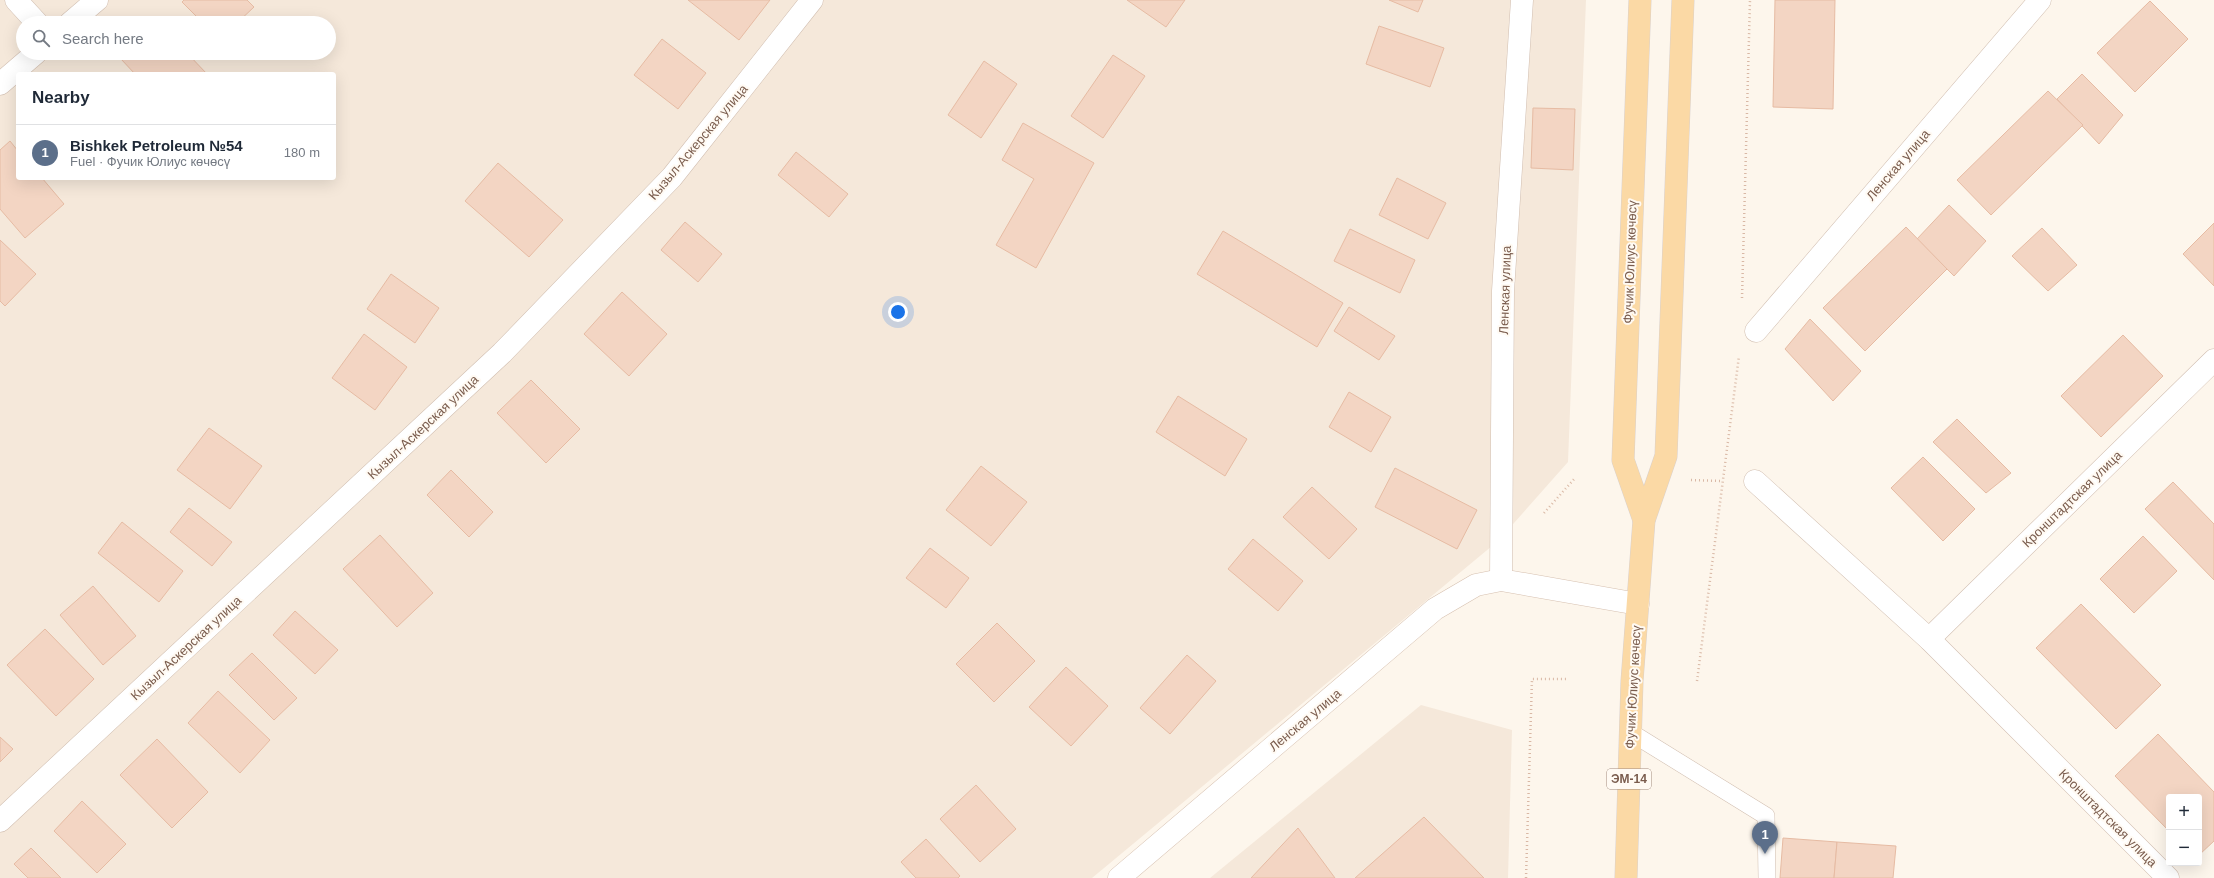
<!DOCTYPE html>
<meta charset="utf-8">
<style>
:root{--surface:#fff;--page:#f6f6f7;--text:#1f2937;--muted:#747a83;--line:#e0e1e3;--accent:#0b8043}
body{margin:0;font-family:Helvetica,sans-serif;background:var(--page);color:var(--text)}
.controls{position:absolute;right:12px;bottom:12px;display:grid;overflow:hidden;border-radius:4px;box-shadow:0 4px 16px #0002}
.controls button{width:36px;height:36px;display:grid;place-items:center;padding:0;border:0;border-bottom:1px solid var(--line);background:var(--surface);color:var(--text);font:20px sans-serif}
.you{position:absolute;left:898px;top:312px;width:14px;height:14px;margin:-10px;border:3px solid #fff;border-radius:50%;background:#1a73e8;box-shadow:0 0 0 6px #1a73e833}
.badge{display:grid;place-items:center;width:26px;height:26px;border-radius:50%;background:var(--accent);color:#fff;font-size:13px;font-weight:700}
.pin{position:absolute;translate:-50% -33px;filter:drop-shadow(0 1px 2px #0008)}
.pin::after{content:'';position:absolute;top:21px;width:14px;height:12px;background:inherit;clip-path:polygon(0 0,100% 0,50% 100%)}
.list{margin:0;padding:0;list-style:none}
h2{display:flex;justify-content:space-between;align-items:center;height:52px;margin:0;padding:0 16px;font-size:17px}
h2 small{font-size:13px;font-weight:400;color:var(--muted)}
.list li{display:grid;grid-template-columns:26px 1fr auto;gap:12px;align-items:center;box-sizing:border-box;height:56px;padding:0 16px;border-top:1px solid var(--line)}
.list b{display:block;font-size:15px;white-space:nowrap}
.list p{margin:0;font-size:13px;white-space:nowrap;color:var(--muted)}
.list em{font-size:13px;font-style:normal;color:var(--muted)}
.icon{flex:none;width:22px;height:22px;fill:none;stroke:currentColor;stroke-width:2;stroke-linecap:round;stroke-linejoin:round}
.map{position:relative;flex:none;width:2214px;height:878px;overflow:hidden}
.search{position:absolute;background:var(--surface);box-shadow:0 4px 16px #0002;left:16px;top:16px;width:320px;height:44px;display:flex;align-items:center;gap:10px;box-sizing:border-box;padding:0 14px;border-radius:22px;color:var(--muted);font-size:15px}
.panel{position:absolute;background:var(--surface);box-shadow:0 4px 16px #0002;left:16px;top:72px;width:320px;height:108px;border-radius:4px}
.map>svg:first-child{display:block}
</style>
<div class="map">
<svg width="2214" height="878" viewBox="0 0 2214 878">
<rect width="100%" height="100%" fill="#fdf6ec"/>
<g fill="#f5e8da" fill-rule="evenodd">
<path d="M 0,0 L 1586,0 L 1568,462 L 1498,541 L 1092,878 L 0,878 ZM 23,23 L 329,23 L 329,53 L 23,53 ZM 18,74 L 334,74 L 334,178 L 18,178 Z"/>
<polygon points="1421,705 1512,730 1508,878 1210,878"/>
</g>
<g fill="#f3d5c3" stroke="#e6bba3">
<polygon points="184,0 247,0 254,7 237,23 203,23 182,2"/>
<polygon points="688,0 770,0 739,40"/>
<polygon points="1127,0 1185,0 1166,27"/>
<polygon points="1389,0 1423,0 1418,12"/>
<polygon points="1775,0 1835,0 1833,109 1773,107"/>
<polygon points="2150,1 2188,39 2135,92 2097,53"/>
<polygon points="1379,26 1444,48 1430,87 1366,64"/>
<polygon points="662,39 706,73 678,109 634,75"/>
<polygon points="128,53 187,53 207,74 135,74 121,59"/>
<polygon points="1113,55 1145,76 1103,138 1071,116"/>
<polygon points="984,61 1017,84 981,138 948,115"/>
<polygon points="2082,74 2123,115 2099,144 2057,99"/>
<polygon points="2048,91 2083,125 1991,215 1957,180"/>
<polygon points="1533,108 1575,109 1573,170 1531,168"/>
<polygon points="1023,123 1094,163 1036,268 996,245 1034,179 1002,160"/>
<polygon points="10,141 18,151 18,178 42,178 64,204 25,238 0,209 0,150"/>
<polygon points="796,152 848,194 829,217 778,175"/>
<polygon points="498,163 563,220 529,257 465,201"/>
<polygon points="1397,178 1446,203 1428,239 1379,215"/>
<polygon points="1949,205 1986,241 1954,276 1917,239"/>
<polygon points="685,222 722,254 698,282 661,250"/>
<polygon points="2214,223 2214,286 2183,254"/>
<polygon points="1906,227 1947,269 1865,351 1823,308"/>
<polygon points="2042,228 2077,265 2048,291 2012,256"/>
<polygon points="1350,229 1415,260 1400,293 1334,261"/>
<polygon points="1223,231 1343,303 1317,347 1197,274"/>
<polygon points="0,240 36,274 5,306 0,301"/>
<polygon points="391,274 439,308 415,343 367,309"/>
<polygon points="622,292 667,334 629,376 584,334"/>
<polygon points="1349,307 1395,336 1379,360 1334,331"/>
<polygon points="1810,319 1861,371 1833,401 1785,349"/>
<polygon points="364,334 407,367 375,410 332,378"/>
<polygon points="2123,335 2163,376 2101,437 2061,396"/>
<polygon points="531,380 580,429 546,463 497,413"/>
<polygon points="1349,392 1391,417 1371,452 1329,427"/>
<polygon points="1178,396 1247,439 1225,476 1156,432"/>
<polygon points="1957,419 2011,473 1986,493 1933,442"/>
<polygon points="209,428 262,466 230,509 177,470"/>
<polygon points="1923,457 1975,509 1943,541 1891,488"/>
<polygon points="981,466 1027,502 991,546 946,510"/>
<polygon points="1395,468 1477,510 1457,549 1375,507"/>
<polygon points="451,470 493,512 469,537 427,495"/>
<polygon points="2173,482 2214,524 2214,580 2145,509"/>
<polygon points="1312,487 1357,529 1329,559 1283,517"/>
<polygon points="189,508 232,542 212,566 170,532"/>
<polygon points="122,522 183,571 159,602 98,553"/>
<polygon points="380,535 433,593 397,627 343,569"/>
<polygon points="2143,536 2177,571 2134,613 2100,579"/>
<polygon points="1253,539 1303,581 1278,611 1228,569"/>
<polygon points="930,548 969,578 946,608 906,578"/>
<polygon points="93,586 136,636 103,665 60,615"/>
<polygon points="2081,604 2161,685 2116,729 2036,648"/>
<polygon points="295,611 338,650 315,674 273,635"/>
<polygon points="997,623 1035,661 994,702 956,664"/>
<polygon points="45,629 94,679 56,716 7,665"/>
<polygon points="252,653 297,698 274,720 229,675"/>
<polygon points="1187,655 1216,681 1170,734 1140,708"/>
<polygon points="1066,667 1108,706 1071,746 1029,707"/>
<polygon points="218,691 270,740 240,773 188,723"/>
<polygon points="2158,734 2214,792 2214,841 2199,855 2199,797 2169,797 2169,831 2115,776"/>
<polygon points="0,737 13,749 0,762"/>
<polygon points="157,739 208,792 172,828 120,775"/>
<polygon points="976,785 1016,829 980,862 940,819"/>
<polygon points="82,801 126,844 97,873 54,831"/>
<polygon points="1424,817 1484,878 1355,878"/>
<polygon points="1298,828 1335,878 1251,878"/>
<polygon points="1783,838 1837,842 1834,878 1780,878"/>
<polygon points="926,839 960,876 958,878 916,878 901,862"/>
<polygon points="1837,842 1896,846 1893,878 1834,878"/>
<polygon points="31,848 61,878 28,878 14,864"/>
</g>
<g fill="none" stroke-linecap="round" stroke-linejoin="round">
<g stroke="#d1beb0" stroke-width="18">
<polyline id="lane" points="1630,732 1766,816 1767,878"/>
</g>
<g stroke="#d1beb0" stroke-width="23">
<g id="street">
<polyline points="16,0 37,23"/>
<polyline points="70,23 97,0"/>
<polyline points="0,84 36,53"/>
<polyline points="1756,331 2040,0"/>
<polyline points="1755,481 1929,639 2168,878"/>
<polyline points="1501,580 1503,291 1522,0"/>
<polyline points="1929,639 2214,360"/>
<polyline points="0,821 502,353 672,177 812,0"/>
</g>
</g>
<g stroke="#d6c0b0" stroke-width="23">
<polyline id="secondary" points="1119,878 1435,609 1476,585 1501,580 1638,604"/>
</g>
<g stroke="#dad1cd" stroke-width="23">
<g id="primary">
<polyline points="1640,0 1623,460 1644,520"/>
<polyline points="1626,878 1632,681 1644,520 1666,456 1683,0"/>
</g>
</g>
<g stroke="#d9b8a5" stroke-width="2.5" stroke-dasharray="1 3" stroke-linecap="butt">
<polyline points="1742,298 1750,0"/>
<polyline points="1691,480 1722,481"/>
<polyline points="1544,513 1575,478"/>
<polyline points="1697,681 1739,356"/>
<polyline points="1526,878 1532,679 1567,679"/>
</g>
<use href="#lane" stroke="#fff" stroke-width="17"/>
<use href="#street" stroke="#fff" stroke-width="22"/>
<use href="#secondary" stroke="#fff" stroke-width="22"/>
<use href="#primary" stroke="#fbd9a5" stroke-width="22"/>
</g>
<g text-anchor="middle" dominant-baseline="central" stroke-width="4" stroke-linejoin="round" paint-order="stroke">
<rect fill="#fffaf3" stroke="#a28b7f" stroke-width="1" x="1607" y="769" width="44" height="20" rx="3"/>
<g font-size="12" font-weight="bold" fill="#7a5c4d">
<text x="1629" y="779">ЭМ-14</text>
</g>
<g font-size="13" fill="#7a5c4d" stroke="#fffaf3">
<text transform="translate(698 142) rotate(-50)">Кызыл-Аскерская улица</text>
<text transform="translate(1898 165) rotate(-49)">Ленская улица</text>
<text transform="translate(1630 262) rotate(-88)">Фучик Юлиус көчөсү</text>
<text transform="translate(1505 290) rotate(-88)">Ленская улица</text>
<text transform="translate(423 427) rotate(-43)">Кызыл-Аскерская улица</text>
<text transform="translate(2072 499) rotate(-44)">Кронштадтская улица</text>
<text transform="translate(186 648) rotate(-43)">Кызыл-Аскерская улица</text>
<text transform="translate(1633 687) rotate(-87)">Фучик Юлиус көчөсү</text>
<text transform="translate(1305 720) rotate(-40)">Ленская улица</text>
<text transform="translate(2108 818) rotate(45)">Кронштадтская улица</text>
</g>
</g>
</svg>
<div class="controls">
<button>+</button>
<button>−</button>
</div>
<div class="you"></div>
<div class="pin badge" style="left:1765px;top:854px;background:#5c6f8a">1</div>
<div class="search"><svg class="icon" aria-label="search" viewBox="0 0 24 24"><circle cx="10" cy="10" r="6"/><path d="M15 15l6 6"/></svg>Search here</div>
<section class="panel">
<h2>Nearby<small></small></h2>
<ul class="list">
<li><span class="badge" style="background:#5c6f8a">1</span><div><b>Bishkek Petroleum №54</b><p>Fuel · Фучик Юлиус көчөсү</p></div><em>180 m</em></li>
</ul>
</section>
</div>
